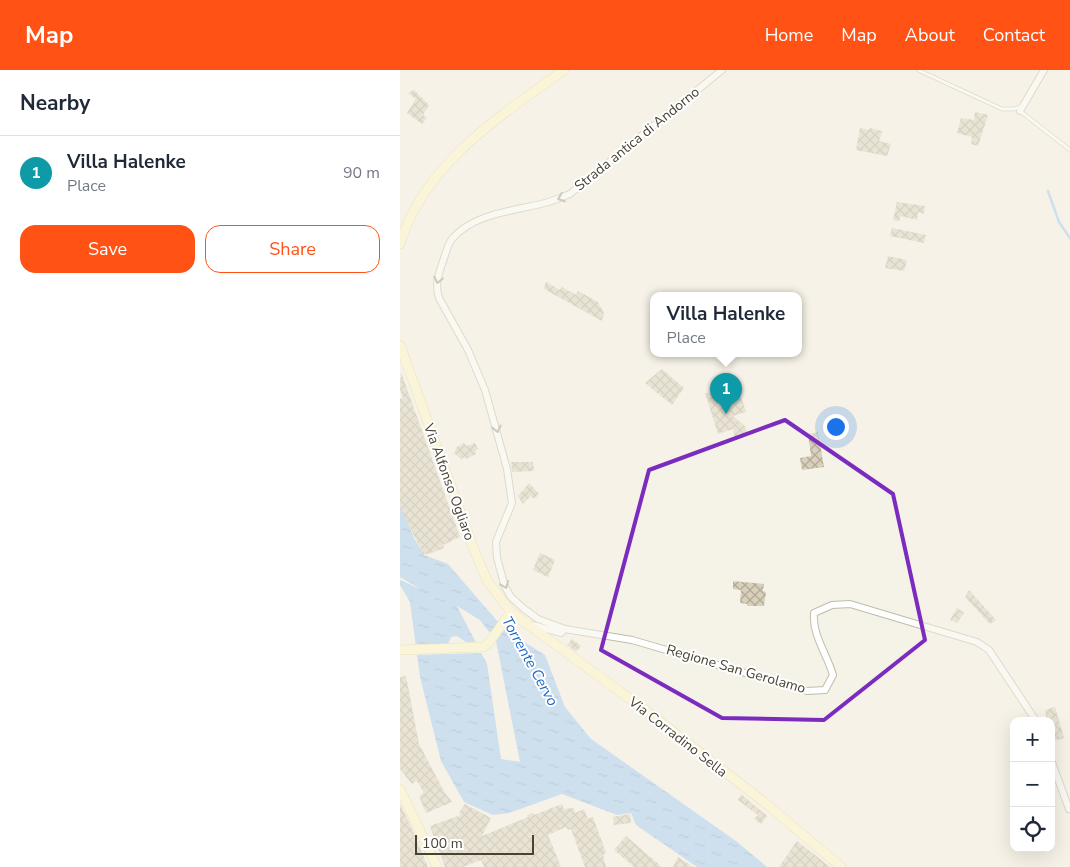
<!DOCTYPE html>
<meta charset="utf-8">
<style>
:root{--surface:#fff;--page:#f2f2f3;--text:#1f2937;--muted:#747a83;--line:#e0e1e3;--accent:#ff5214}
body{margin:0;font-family:"Nunito Sans",sans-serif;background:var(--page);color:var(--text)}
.controls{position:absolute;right:15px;bottom:15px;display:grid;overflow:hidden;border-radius:10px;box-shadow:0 5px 20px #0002}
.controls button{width:45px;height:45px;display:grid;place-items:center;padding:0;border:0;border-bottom:1px solid var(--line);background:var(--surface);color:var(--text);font:25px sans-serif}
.scale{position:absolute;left:15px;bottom:12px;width:119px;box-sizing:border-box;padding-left:5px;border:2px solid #494335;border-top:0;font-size:14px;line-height:18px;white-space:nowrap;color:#494335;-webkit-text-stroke:4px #fff;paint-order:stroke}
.you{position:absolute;left:435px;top:356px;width:18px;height:18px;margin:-12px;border:4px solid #fff;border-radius:50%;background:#1a73e8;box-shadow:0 0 0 8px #1a73e833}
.badge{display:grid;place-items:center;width:32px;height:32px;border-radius:50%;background:var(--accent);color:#fff;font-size:16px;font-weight:700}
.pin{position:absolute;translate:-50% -41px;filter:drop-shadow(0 1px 2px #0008)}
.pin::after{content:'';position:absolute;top:26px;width:18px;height:15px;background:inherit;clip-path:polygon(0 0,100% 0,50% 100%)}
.popup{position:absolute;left:250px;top:222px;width:152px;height:65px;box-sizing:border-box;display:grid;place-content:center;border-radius:10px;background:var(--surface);filter:drop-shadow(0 1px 4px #0005);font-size:16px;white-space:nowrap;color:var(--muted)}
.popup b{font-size:19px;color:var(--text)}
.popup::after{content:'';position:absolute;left:50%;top:100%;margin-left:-10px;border:10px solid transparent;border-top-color:var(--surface)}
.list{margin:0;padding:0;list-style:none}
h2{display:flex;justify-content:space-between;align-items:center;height:65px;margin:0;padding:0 20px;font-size:21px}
h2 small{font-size:16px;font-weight:400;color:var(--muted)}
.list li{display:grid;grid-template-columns:32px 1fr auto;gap:15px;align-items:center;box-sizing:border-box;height:75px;padding:0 20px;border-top:1px solid var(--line)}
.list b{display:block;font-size:19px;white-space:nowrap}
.list p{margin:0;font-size:16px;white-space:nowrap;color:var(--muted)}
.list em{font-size:16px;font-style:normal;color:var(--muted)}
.actions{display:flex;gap:10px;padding:15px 20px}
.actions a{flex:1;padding:11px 0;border:1px solid var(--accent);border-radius:15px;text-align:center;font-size:18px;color:var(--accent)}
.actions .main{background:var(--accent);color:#fff}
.icon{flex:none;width:28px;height:28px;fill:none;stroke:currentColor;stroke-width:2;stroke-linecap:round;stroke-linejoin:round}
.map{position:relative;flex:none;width:670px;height:797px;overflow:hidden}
header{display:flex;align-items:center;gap:30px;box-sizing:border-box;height:70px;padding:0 25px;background:var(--accent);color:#fff}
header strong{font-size:24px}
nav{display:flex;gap:28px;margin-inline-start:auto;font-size:18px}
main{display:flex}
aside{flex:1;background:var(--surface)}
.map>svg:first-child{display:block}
</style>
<header>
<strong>Map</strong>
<nav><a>Home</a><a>Map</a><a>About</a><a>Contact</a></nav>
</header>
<main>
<aside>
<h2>Nearby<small></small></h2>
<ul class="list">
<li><span class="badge" style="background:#0f9aa8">1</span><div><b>Villa Halenke</b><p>Place</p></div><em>90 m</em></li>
</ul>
<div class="actions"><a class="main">Save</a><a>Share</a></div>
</aside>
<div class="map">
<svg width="670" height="797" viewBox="0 0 670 797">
<defs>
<pattern id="water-ripples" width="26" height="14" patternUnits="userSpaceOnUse" patternTransform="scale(1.25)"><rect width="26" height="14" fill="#9dc8f7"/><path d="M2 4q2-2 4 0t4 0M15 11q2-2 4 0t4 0" fill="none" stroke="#82a4c9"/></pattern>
<pattern id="building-cross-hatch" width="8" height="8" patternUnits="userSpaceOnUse" patternTransform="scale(1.25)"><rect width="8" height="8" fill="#d8d0bb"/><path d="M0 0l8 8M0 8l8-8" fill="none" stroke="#b1aa99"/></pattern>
</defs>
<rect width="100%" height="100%" fill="#f5f2e7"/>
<path fill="url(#water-ripples)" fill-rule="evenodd" d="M 0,433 L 14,468 L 24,485 L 48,494 L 105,560 L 145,585 L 165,637 L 191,669 L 336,771 L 367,797 L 297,797 L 236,755 L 231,743 L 217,745 L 162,724 L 109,743 L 93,745 L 64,732 L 41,691 L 20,607 L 10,532 L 0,515 L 0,510 L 20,519 L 0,507 ZM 57,536 L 80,550 L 96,571 L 120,692 L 101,689 L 87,594 Z"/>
<polygon fill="#f5f2e7" points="57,566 66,572 78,572 84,583 15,585 14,574 48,574 51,567"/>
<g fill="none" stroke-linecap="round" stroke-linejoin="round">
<polyline stroke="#9dc8f7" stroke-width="2.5" points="648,121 659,152 670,168"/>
</g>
<g fill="url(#building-cross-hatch)">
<polygon points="14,20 29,35 23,45 27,48 22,54 7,43 16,29 8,23"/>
<polygon points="575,42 588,45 578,76 571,74 572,67 557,63 561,48 574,50"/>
<polygon points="460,58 469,60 470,58 482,61 479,71 491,74 487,86 456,80"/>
<polygon points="497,132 525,136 524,144 518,142 517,150 501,146 499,151 493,150"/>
<polygon points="492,158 526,165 524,173 490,166"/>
<polygon points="488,186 507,190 504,201 485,198"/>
<polygon points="146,212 160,220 162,217 176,225 178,221 198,232 204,243 202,251 144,219"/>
<polygon points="262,299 284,318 272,335 245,313"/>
<polygon points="1,302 60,467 43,475 44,478 29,484 23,484 0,437 0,329 3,328 0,319"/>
<polygon points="305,323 319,324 322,332 341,326 346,342 333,346 345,356 348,363 335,368 333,359 318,364"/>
<polygon points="418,362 424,397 402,400 400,388 411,386 408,364"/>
<polygon points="64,373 66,376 75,373 78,379 75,381 76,384 66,389 65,387 61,389 54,383 57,377"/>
<polygon points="111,392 133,392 134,401 112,402"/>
<polygon points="129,413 139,424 134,429 131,426 123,434 118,426"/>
<polygon points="140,483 155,490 148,507 133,500"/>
<polygon points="333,511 364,514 363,521 366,522 364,536 347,536 347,534 340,533 341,520 333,519"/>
<polygon points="569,520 596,550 590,554 565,527"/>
<polygon points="557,538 564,543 557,553 550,550"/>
<polygon points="172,569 181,576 176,582 167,575"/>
<polygon points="6,606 19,674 45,723 52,732 26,743 19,726 24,723 17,711 12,714 0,699 0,607"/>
<polygon points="655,637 664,668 654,671 651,651 647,651 645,640"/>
<polygon points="341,724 367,746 361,754 354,749 358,745 338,730"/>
<polygon points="0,734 9,752 28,797 0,797"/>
<polygon points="65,734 91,748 82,766 128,747 127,745 133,743 134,745 162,734 164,739 174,738 175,743 184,739 188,749 193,747 206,783 203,785 206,797 185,797 171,759 168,760 166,757 148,765 161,797 84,797 81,790 63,797 45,797 30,756 61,745 59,743"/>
<polygon points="230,744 231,753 214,755 213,747"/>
<polygon points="226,766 262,797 234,797 214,780"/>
<polygon points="397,771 415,785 430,797 379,797"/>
<polygon points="278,787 293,797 273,797"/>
</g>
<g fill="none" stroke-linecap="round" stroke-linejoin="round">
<g stroke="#c1bca8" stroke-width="4.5">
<g id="lane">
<polyline points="518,0 602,39 614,39 622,36"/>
<polyline points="620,41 670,80"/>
</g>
</g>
<g stroke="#c1bca8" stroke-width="8">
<g id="street">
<polyline points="620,41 644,0"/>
<path d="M 133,555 L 161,563 L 165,559 L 138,549 L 123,538 L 111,527 L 105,517 L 97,488 L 96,472 L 112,433 L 107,399 L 85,320 L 68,280 L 39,228 C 35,215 38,206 42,194 C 45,187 47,175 52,169 C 74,143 114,141 145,133 C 153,131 162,127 170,124 L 322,0"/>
<path d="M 165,559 L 232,570 L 407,621 L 425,620 L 433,605 C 427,584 412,565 414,543 L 432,535 L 450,534 L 577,572 L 589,580 L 636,651"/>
<polyline points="651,690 669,739"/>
</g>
</g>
<g stroke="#d9cf92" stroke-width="10">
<g id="secondary">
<path d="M 0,174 C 24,94 100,46 164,0"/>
<polyline points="0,275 74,480 88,512 111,542 248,642 369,736 441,797"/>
<polyline points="0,580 83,577 88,574 111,542"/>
<polyline points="0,719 37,797"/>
</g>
</g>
<use href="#lane" stroke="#fff" stroke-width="3"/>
<use href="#street" stroke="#fff" stroke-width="6"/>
<use href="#secondary" stroke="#fff8c7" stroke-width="9"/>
</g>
<defs><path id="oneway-chevron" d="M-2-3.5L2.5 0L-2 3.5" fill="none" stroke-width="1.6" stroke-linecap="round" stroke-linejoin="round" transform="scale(1.25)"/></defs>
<g stroke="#9b9890">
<use href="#oneway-chevron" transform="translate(161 128) rotate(160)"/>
<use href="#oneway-chevron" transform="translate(38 210) rotate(101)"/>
<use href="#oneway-chevron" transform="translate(97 359) rotate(76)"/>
<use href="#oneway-chevron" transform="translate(105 515) rotate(68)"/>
</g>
<path d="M0 0H670V797H0ZM 385,350 L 493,424 L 525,570 L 424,650 L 322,648 L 201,580 L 249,400 Z" fill="#f5f2e7" fill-opacity=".55" fill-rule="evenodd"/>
<path fill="none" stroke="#7b2cbf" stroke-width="4" stroke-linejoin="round" d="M 385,350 L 493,424 L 525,570 L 424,650 L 322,648 L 201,580 L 249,400 Z"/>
<g text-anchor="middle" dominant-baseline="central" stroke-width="4" stroke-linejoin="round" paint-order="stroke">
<g font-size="14" fill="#494335" stroke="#fff">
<text transform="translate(237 69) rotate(-39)">Strada antica di Andorno</text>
<text transform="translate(49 412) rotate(70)">Via Alfonso Ogliaro</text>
<text transform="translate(336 599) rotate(16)">Regione San Gerolamo</text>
<text transform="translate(278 667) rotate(38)">Via Corradino Sella</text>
</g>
<g font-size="15" font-style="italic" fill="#236bc0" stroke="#fff">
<text transform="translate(130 591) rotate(61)">Torrente Cervo</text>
</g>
</g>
</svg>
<div class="controls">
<button>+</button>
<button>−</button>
<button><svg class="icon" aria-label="locate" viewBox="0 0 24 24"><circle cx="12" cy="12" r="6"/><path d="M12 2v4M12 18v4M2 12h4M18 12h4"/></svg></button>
</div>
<div class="scale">100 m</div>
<div class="you"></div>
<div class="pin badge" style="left:326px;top:344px;background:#0f9aa8">1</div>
<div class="popup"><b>Villa Halenke</b>Place</div>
</div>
</main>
